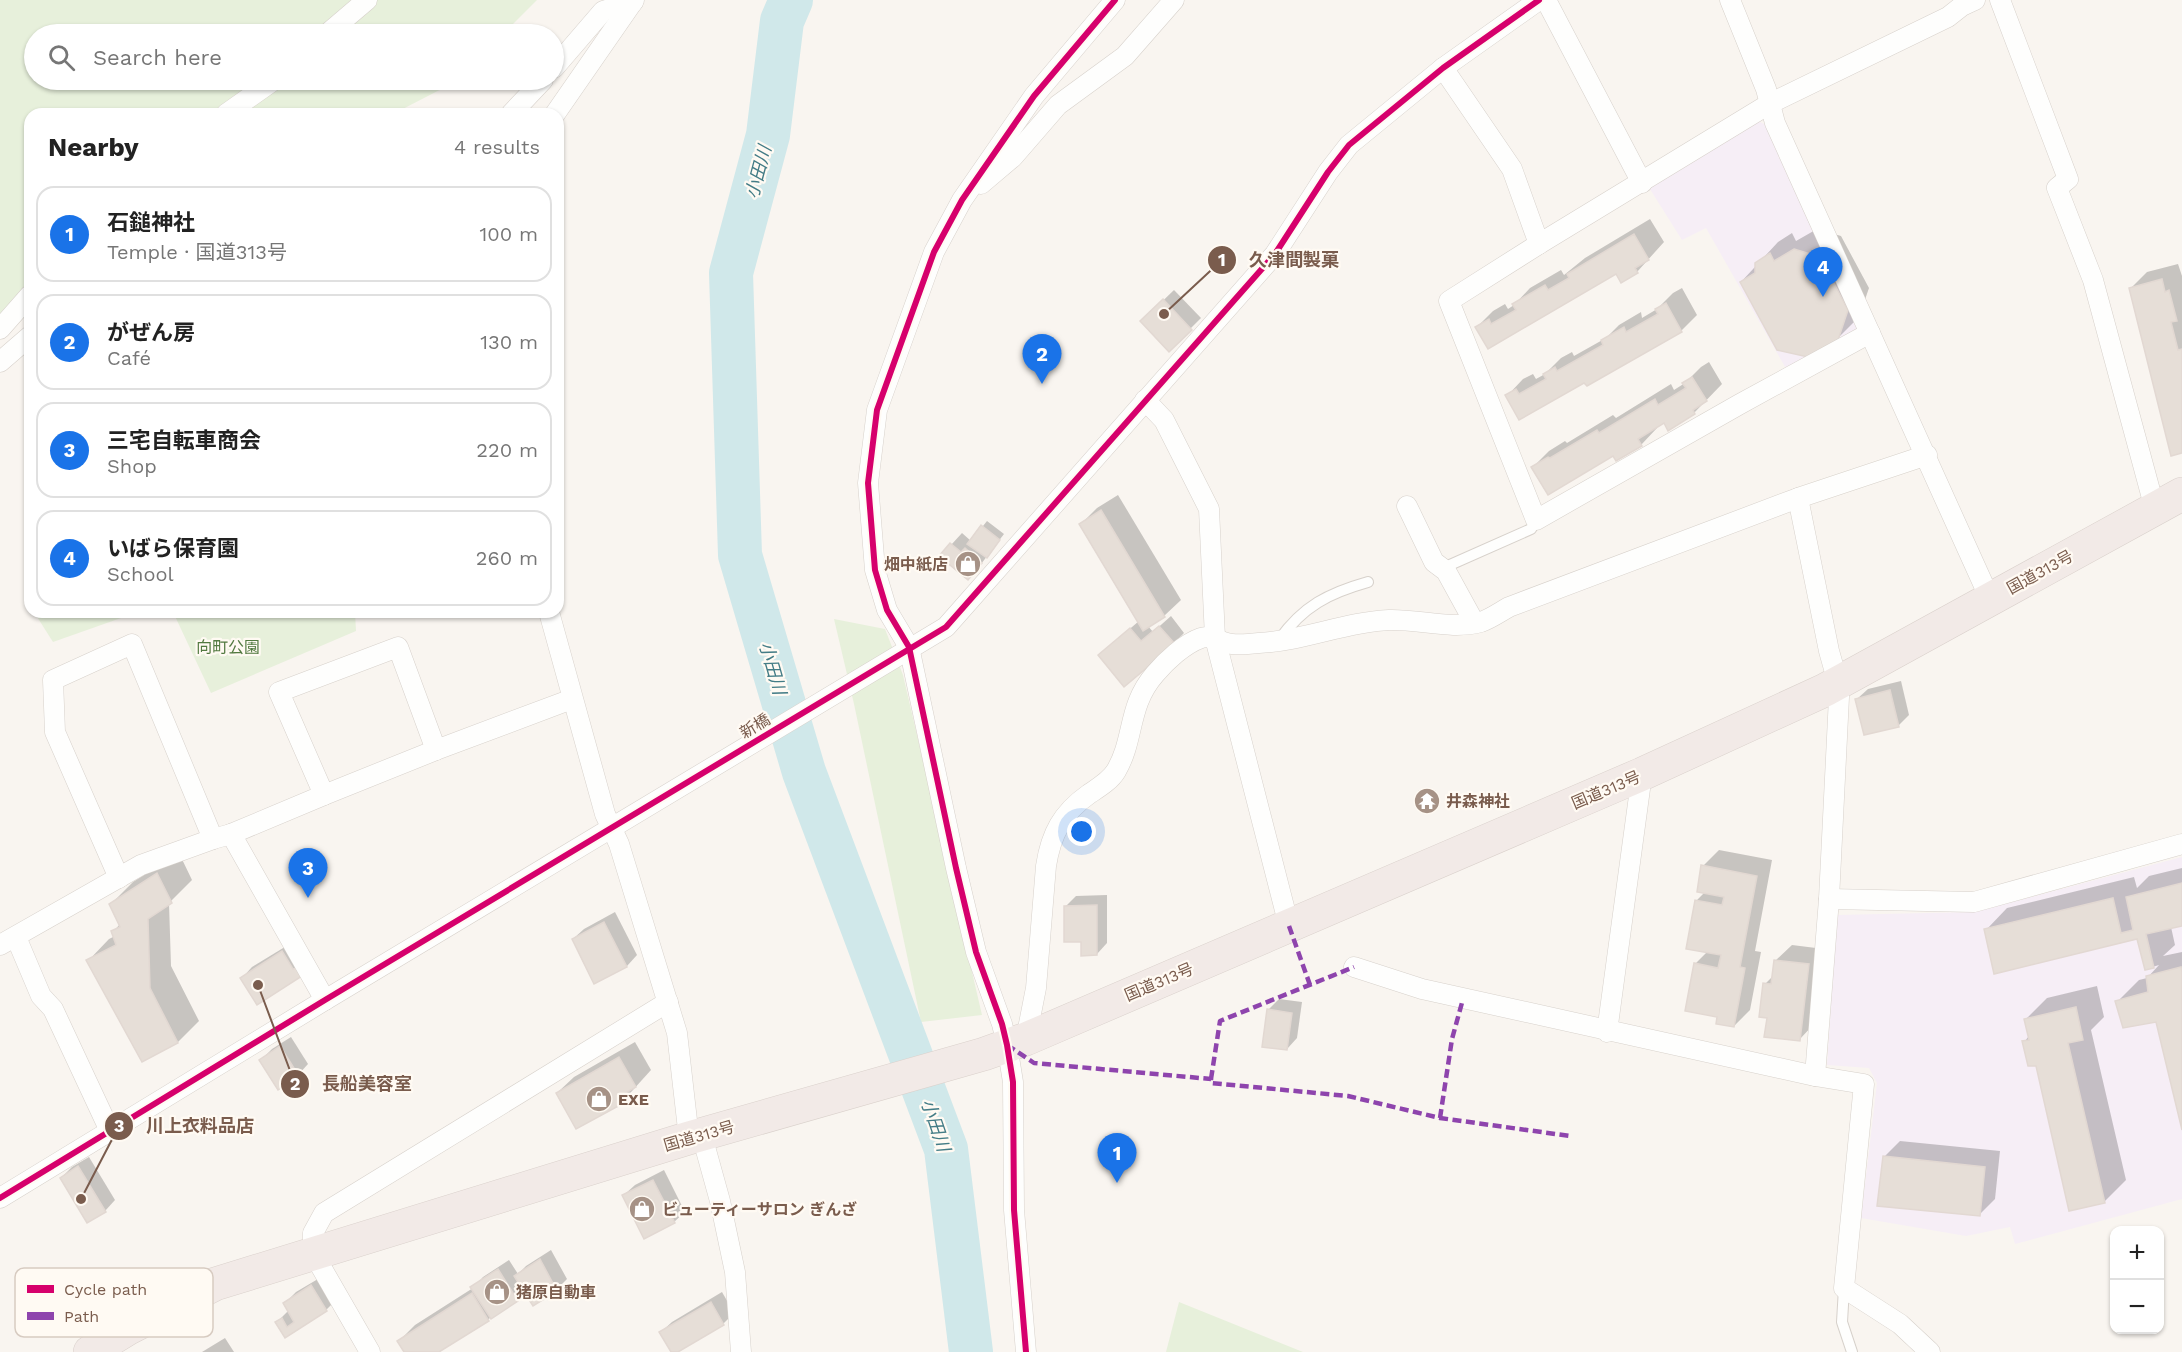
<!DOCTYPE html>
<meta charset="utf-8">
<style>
:root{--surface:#fff;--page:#f6f6f6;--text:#222;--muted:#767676;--line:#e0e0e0;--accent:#1a73e8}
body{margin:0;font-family:"Work Sans","Noto Sans JP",sans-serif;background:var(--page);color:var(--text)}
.controls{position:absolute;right:18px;bottom:18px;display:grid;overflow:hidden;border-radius:12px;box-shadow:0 2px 4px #0004}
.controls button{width:54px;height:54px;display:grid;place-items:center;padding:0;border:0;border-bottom:2px solid var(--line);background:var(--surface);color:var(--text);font:30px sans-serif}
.you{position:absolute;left:1082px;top:832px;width:21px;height:21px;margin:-15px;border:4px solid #fff;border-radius:50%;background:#1a73e8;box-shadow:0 0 0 9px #1a73e833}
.badge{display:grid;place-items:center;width:39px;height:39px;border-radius:50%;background:var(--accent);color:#fff;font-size:20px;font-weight:700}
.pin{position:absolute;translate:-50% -50px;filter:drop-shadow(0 2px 3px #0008)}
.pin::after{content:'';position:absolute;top:32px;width:21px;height:18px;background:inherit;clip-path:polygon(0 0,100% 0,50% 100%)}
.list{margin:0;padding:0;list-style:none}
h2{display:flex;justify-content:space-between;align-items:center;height:78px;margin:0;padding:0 24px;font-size:26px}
h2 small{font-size:20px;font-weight:400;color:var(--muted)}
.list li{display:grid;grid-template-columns:39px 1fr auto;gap:18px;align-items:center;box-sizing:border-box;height:96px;margin:0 12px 12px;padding:0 12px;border:2px solid var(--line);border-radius:18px}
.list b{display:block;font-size:22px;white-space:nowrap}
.list p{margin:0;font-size:20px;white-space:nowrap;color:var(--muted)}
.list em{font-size:20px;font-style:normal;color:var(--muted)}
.icon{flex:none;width:33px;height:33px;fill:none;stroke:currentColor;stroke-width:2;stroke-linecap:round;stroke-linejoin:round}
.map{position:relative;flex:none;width:2182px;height:1352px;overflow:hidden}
.search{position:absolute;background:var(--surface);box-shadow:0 2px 4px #0004;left:24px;top:24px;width:540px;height:66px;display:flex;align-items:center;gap:15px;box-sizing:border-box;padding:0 21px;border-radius:33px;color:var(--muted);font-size:22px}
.panel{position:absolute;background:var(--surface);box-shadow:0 2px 4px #0004;left:24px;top:108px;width:540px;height:510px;border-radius:18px}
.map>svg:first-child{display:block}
</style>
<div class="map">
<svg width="2182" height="1352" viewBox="0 0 2182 1352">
<rect width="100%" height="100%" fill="#f9f5f0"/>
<g fill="#f6eef6">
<polygon points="1758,121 1768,126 1861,331 1788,372 1706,228 1682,240 1648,186"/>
<polygon points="2182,857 2182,1199 2015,1244 2010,1227 1966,1236 1861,1218 1877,1083 1869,1068 1827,1065 1837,915 1974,912"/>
</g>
<g fill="#e7f0db">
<polygon points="0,0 537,0 503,34 34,34 34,80 459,80 393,114 30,114 30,297 0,315"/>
<polygon points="34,612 138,612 53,642"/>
<polygon points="173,612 355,612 356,631 211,693"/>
<polygon points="834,619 885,629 903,675 982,1015 921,1022 854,704"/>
<polygon points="1179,1302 1303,1352 1166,1352"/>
</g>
<g fill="#0003">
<polygon points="1650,219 1664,242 1637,272 1617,272 1488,347 1477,327 1493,311 1505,304 1508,309 1514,305 1530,288 1561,270 1564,275 1585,258"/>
<polygon points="1817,229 1841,236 1869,288 1859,317 1837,339 1741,282 1778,242 1792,233 1796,241"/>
<polygon points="2178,264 2182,276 2182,452 2131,288 2147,272"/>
<polygon points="1682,288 1697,315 1681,331 1584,381 1520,418 1507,396 1523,379 1533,374 1536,379 1545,374 1561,358 1572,352 1574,356 1606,338 1619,325 1641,312 1642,318 1657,309 1673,293"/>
<polygon points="1174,290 1201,318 1169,350 1142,321"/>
<polygon points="1709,362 1722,384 1694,413 1664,421 1656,427 1657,428 1641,445 1614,454 1533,467 1549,451 1565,441 1567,443 1613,415 1616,418 1671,384 1674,390 1685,383 1701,367"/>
<polygon points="1118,495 1181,600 1164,616 1148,626 1153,632 1171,616 1184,633 1174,643 1111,645 1139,621 1081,524 1097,508"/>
<polygon points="987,521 1004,534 978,568 941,556 962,533 971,541"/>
<polygon points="1901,681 1909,715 1898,726 1857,699 1868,689"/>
<polygon points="1719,850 1772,860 1755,951 1761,952 1750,1010 1734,1026 1719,1016 1695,964 1708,951 1696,901 1705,892 1703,866"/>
<polygon points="179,853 192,880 169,903 171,966 199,1021 178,1042 88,961 109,939 115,936 113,932 120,924 111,904 133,882"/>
<polygon points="2182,868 2182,924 2171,927 2175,945 2163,956 2182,952 2182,1124 2157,1021 2117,1002 2139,980 2147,978 2159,965 2146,969 2138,937 1986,930 2007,908 2134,877 2137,888 2149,876"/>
<polygon points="1107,895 1107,943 1097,954 1082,940 1065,907 1076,896"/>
<polygon points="615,912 637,955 627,966 595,982 573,939 584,929"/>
<polygon points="293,942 301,975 242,978 252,967"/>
<polygon points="1792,945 1824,949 1815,1023 1799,1040 1765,984 1774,975 1775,961"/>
<polygon points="2097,986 2104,1017 2091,1030 2126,1180 2104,1202 2037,1065 2024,1042 2029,1036 2025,1020 2047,998"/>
<polygon points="1279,999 1302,1002 1297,1038 1287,1049 1268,1010"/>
<polygon points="291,1037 308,1064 298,1075 261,1060 272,1049"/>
<polygon points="635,1042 651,1070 623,1101 557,1093 574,1077"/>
<polygon points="1900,1141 2000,1151 1995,1199 1979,1215 1884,1157"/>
<polygon points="89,1157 115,1200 105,1211 61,1178 72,1167"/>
<polygon points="664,1170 685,1212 674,1222 624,1195 635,1185"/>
<polygon points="551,1250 567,1279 556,1290 526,1292 518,1300 437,1352 406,1352 399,1341 415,1325 473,1288 483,1277 509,1260 518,1274 526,1266"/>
<polygon points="323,1276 337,1299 326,1310 286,1336 277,1322 289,1310 285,1303 296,1292"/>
<polygon points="722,1292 734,1313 723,1324 673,1352 661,1332 672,1322"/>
<polygon points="225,1338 234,1352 202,1352"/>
</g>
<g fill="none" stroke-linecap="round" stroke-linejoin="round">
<polyline stroke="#d0e8ea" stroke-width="44" points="791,0 782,21 768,135 731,273 740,555 804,772 946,1149 971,1352"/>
</g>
<g fill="#e6ded7" stroke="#e2d8d2" stroke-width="1.5">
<polygon points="1634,234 1649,260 1635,268 1638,273 1621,283 1616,274 1488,349 1475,327 1489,319 1491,324 1516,310 1512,304 1545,285 1548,290 1569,278 1567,274"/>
<polygon points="1794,249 1820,257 1848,310 1838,340 1808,357 1777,350 1740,282 1755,273 1755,263 1770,253 1774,261"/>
<polygon points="2162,279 2165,292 2169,290 2177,321 2171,322 2178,350 2182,349 2182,453 2171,456 2129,288"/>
<polygon points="1163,299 1192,330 1169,352 1140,321"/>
<polygon points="1666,303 1682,332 1587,386 1584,383 1519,420 1505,395 1516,389 1519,394 1546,379 1543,374 1555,367 1557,371 1603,345 1601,340 1624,327 1626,332 1658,314 1655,309"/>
<polygon points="1692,377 1707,401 1693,410 1695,414 1668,431 1664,423 1638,439 1642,446 1616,461 1613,456 1548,495 1531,467 1548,457 1550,458 1597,430 1599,433 1655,399 1658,405 1686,388 1682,383"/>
<polygon points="1101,510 1165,617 1143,631 1079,524"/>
<polygon points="981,525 1000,540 987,558 967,544"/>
<polygon points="950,543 961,552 965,548 982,563 968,580 939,556"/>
<polygon points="1159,626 1175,644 1124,687 1098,655 1130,628 1141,641"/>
<polygon points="1890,690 1899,727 1864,735 1855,699"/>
<polygon points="1701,865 1757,876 1740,967 1745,968 1734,1027 1716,1024 1717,1017 1685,1011 1694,963 1718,968 1721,955 1686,949 1695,900 1722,905 1724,897 1697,892"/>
<polygon points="157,873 172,903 148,919 150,988 178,1043 142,1062 86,960 116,945 111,931 120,927 109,904"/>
<polygon points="2182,883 2182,926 2146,934 2154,968 2145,970 2137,939 1994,974 1984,929 2113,898 2121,933 2133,930 2126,897"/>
<polygon points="1097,905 1097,955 1081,956 1081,942 1064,942 1064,906"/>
<polygon points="604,922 627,967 594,984 572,939"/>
<polygon points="282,951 293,969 297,968 302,976 257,1005 240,978"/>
<polygon points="1774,960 1809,964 1800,1041 1764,1037 1767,1018 1759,1017 1763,983 1771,984"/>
<polygon points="2181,967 2182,972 2182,1130 2156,1022 2123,1028 2115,1001 2148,992 2146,976"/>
<polygon points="2076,1007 2083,1040 2068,1043 2105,1203 2069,1211 2036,1066 2028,1066 2022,1041 2029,1040 2024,1019"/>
<polygon points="1267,1009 1292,1013 1287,1050 1262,1047"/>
<polygon points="280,1046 299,1076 278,1090 259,1060"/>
<polygon points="619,1057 636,1087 620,1096 624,1103 576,1129 556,1093"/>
<polygon points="1883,1156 1985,1167 1980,1216 1877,1206"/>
<polygon points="78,1166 106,1212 87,1223 60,1178"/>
<polygon points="653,1180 675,1223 644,1239 622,1195"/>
<polygon points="540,1259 557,1291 533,1306 514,1276"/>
<polygon points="498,1269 518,1301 491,1319 470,1287"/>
<polygon points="311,1285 327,1311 285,1338 275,1322 282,1318 287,1327 294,1322 283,1303"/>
<polygon points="472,1293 489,1321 439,1352 404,1352 397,1341"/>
<polygon points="711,1302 724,1325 678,1352 671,1352 659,1332"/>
</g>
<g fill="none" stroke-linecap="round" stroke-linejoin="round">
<g stroke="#d7d1cb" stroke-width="12">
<g id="lane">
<polyline points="1443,568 1531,529 1536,520"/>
<path d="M 1279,640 C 1303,606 1329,593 1368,582"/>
<polyline points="1844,1288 1842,1322 1852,1352"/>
</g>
</g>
<g stroke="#d7d1cb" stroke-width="21">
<g id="street">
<polyline points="1546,0 1642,183"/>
<polyline points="1730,0 1766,89 1775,123 1990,599"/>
<polyline points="2000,0 2068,179 2057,188 2093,280 2155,509"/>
<polyline points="327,34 367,0"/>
<polyline points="554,68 603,11 633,2"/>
<polyline points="1443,68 1512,169 1539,244 1769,104 1948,17 1962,6 1975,0"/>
<polyline points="226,114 274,80"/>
<polyline points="511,114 543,80"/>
<polyline points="555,114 634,0"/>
<polyline points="981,184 1013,157 1058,105 1125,56 1174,0"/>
<polyline points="1539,244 1449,301 1536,520 1740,404 1870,333"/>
<polyline points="0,329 30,295"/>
<polyline points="0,362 30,336"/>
<polyline points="1145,400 1164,420 1209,509 1215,638 1289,926"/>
<polyline points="1407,506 1434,562 1446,571 1474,622"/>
<polyline points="549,612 605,814 619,844 677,1033 689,1138"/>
<polyline points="324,795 436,750"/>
<polyline points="231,834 325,1000"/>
<polyline points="119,878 55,732 53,680 132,644 213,839"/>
<polyline points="1829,899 1974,902 2182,844"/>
<polyline points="16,937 41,996 53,1009 110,1131"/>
<polyline points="0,945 141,865 213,839 231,834 324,795 279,692 398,647 436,750 572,699"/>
<polyline points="1354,967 1422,989 1815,1076 1829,899 1839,697 1838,683 1829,651 1798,498"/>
<polyline points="1607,1032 1642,774"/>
<path d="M 1026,1039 L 1036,988 L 1046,866 C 1051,834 1062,813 1089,794 C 1098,788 1110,781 1116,771 C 1135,739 1127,706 1155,674 C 1166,661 1184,644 1201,638 C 1212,634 1221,643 1232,644 C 1241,645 1250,644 1259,643 C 1303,641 1345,622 1389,620 C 1419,619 1452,630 1481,622 C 1490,619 1500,612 1509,607 L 1798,498 L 1927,455"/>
<polyline points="1815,1076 1864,1084 1844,1288 1900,1324 1930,1352"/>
<polyline points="702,1136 720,1201 735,1272 741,1352"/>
<polyline points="0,1198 325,1000 946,627 1275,254 1328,172 1349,145 1443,68 1539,0"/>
<polyline points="370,1352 313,1253 313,1233 324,1213 668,1002"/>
<polyline points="1026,1352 1014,1210 1013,1082 1007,1045 1002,1024 976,952 956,868 909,647 887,610 875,570 868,483 877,410 934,252 962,200 1034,96 1115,0"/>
</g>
</g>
<g stroke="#dad1cc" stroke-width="34">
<polyline id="highway" points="90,1352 129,1328 215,1284 689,1138 984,1054 1026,1039 1642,774 1825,690 2182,494"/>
</g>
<use href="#lane" stroke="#fefefd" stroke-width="10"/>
<use href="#street" stroke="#fefefd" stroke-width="20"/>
<use href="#highway" stroke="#f2eae7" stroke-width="33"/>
<g stroke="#8e44ad" stroke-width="4.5" stroke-dasharray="9 4.5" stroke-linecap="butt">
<polyline points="1289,926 1310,985"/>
<polyline points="1007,1045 1034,1063 1211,1079 1211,1083 1348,1096 1440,1118 1570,1136"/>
<polyline points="1211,1079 1220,1021 1354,967"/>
<polyline points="1440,1118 1452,1039 1463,999"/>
</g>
<g stroke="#fffaf3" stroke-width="10">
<g id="cycleway">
<polyline points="0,1198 325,1000 946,627 1275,254 1328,172 1349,145 1443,68 1539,0"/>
<polyline points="1026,1352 1014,1210 1013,1082 1007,1045 1002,1024 976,952 956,868 909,647 887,610 875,570 868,483 877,410 934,252 962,200 1034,96 1115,0"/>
</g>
</g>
<use href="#cycleway" stroke="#d6006c" stroke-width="6"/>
</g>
<defs>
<g id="shop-disc" transform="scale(1.35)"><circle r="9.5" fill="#a69286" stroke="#fffaf3"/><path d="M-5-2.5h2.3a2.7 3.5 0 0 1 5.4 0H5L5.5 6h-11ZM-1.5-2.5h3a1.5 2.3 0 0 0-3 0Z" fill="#fff"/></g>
<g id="temple-disc" transform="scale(1.35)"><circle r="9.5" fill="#a69286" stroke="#fffaf3"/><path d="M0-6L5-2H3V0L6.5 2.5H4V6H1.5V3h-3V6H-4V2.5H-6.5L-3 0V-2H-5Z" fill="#fff"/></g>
</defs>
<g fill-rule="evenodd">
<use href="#shop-disc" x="968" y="564"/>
<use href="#temple-disc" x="1427" y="801"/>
<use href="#shop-disc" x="599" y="1099"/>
<use href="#shop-disc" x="642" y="1209"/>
<use href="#shop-disc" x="497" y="1292"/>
</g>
<g text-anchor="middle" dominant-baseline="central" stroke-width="4.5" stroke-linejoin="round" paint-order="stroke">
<g font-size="16" font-weight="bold" fill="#7a5c4d" stroke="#fffaf3" text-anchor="start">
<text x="948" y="564" text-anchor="end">畑中紙店</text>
<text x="1446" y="801">井森神社</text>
<text x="618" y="1099">EXE</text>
<text x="662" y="1209">ビューティーサロン ぎんざ</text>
<text x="516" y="1292">猪原自動車</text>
</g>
<g font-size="16" fill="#7a5c4d" stroke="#fffaf3">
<text transform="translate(2040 572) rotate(-29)">国道313号</text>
<text transform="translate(755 726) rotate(-31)">新橋</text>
<text transform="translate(1606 790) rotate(-23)">国道313号</text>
<text transform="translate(1159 982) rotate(-23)">国道313号</text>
<text transform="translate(699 1136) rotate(-16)">国道313号</text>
</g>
<g font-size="16" fill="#537a41" stroke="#fffaf3">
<text x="228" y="647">向町公園</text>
</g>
<g font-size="18" font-style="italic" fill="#437c86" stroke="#fffaf3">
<text transform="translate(758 172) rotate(-75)">小田川</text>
<text transform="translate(773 668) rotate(74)">小田川</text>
<text transform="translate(936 1125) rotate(71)">小田川</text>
</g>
</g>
<rect x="15" y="1268" width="198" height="69" rx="9" fill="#fffaf3" stroke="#d7cbc1" stroke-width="1.5"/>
<rect x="27" y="1285" width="27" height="8" fill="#d6006c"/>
<rect x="27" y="1312" width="27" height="8" fill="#8e44ad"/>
<g font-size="16" fill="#7a5c4d">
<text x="64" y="1295">Cycle path</text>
<text x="64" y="1322">Path</text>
</g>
<path fill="none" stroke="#7a5c4d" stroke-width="2" d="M1164 314L1222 260M258 985L295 1084M81 1199L119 1126"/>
<g fill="#7a5c4d" stroke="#fffaf3" stroke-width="2">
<circle cx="1164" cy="314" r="6"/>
<circle cx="258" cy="985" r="6"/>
<circle cx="81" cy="1199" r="6"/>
<circle cx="1222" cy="260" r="15"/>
<circle cx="295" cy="1084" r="15"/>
<circle cx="119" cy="1126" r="15"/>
</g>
<g font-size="18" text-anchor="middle" font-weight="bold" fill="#fff">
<text x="1222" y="266">1</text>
<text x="295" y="1090">2</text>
<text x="119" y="1132">3</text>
</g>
<g font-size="18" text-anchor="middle" font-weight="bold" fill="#7a5c4d" stroke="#fffaf3" stroke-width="4.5" stroke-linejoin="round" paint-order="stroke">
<text x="1294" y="266">久津間製菓</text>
<text x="367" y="1090">長船美容室</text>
<text x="200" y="1132">川上衣料品店</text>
</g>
</svg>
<div class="controls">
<button>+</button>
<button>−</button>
</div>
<div class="you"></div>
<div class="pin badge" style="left:1117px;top:1183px">1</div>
<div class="pin badge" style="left:1042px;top:384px">2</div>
<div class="pin badge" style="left:308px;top:898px">3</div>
<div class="pin badge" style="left:1823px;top:297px">4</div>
<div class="search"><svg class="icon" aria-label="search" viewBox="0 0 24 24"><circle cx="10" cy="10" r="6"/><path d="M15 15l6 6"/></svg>Search here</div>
<section class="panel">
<h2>Nearby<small>4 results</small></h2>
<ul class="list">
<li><span class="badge">1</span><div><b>石鎚神社</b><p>Temple · 国道313号</p></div><em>100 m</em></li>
<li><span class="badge">2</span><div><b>がぜん房</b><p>Café</p></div><em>130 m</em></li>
<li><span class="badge">3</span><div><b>三宅自転車商会</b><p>Shop</p></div><em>220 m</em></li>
<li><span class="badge">4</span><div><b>いばら保育園</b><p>School</p></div><em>260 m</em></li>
</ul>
</section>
</div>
